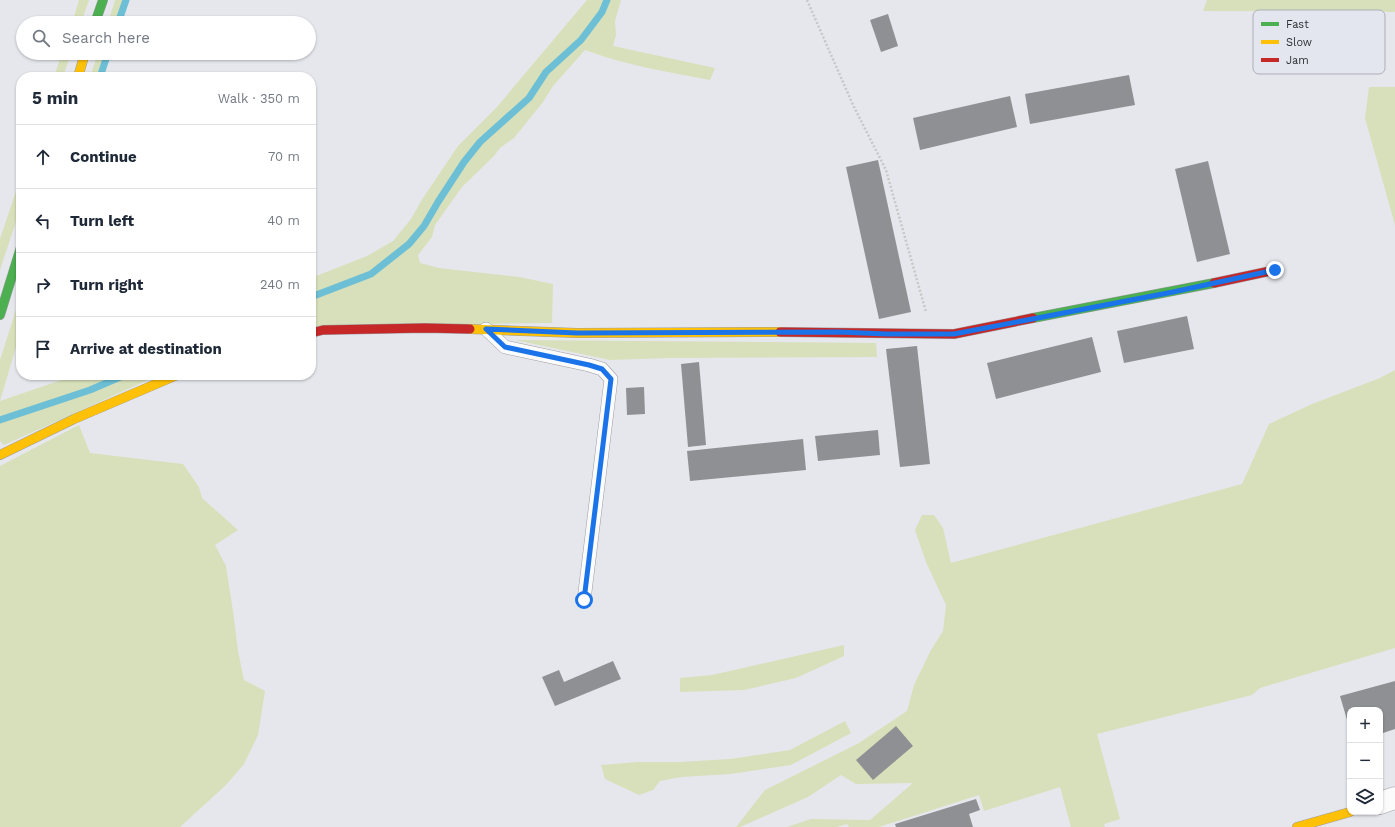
<!DOCTYPE html>
<meta charset="utf-8">
<style>
:root{--surface:#fff;--page:#f2f2f3;--text:#1f2937;--muted:#747a83;--line:#e0e1e3}
body{margin:0;font-family:"Work Sans",sans-serif;background:var(--page);color:var(--text)}
.controls{position:absolute;right:12px;bottom:12px;display:grid;overflow:hidden;border-radius:8px;box-shadow:0 1px 3px #0004}
.controls button{width:36px;height:36px;display:grid;place-items:center;padding:0;border:0;border-bottom:1px solid var(--line);background:var(--surface);color:var(--text);font:20px sans-serif}
.stop{position:absolute;width:12px;height:12px;margin:-9px;border:3px solid #1a73e8;border-radius:50%;background:#fff}
.stop.end{background:#1a73e8;border-color:#fff;box-shadow:0 1px 4px #0008}
.list{margin:0;padding:0;list-style:none}
h2{display:flex;justify-content:space-between;align-items:center;height:52px;margin:0;padding:0 16px;font-size:17px}
h2 small{font-size:13px;font-weight:400;color:var(--muted)}
.list li{display:grid;grid-template-columns:26px 1fr auto;gap:12px;align-items:center;box-sizing:border-box;height:64px;padding:0 16px;border-top:1px solid var(--line)}
.list b{display:block;font-size:15px;white-space:nowrap}
.list em{font-size:13px;font-style:normal;color:var(--muted)}
.icon{flex:none;width:22px;height:22px;fill:none;stroke:currentColor;stroke-width:2;stroke-linecap:round;stroke-linejoin:round}
.map{position:relative;flex:none;width:1395px;height:827px;overflow:hidden}
.search{position:absolute;background:var(--surface);box-shadow:0 1px 3px #0004;left:16px;top:16px;width:300px;height:44px;display:flex;align-items:center;gap:10px;box-sizing:border-box;padding:0 14px;border-radius:22px;color:var(--muted);font-size:15px}
.panel{position:absolute;background:var(--surface);box-shadow:0 1px 3px #0004;left:16px;top:72px;width:300px;height:308px;border-radius:16px}
.map>svg:first-child{display:block}
</style>
<div class="map">
<svg width="1395" height="827" viewBox="0 0 1395 827">
<rect width="100%" height="100%" fill="#e6e7ec"/>
<g fill="#d7e0ba">
<polygon points="79,0 89,0 81,23 72,23"/>
<polygon points="115,0 123,0 115,23 108,23"/>
<polygon points="587,0 605,0 601,11 580,38 544,71 528,97 478,141 436,201 422,225 407,242 370,272 311,295 311,278 367,256 393,241 411,219 423,198 458,146 497,107 522,77"/>
<path d="M 610,0 L 621,0 L 615,21 L 616,35 L 613,46 L 715,68 L 710,80 C 668,72 625,65 585,50 L 553,86 L 543,102 L 514,138 L 500,148 L 494,156 L 462,187 L 435,225 L 432,237 L 418,255 L 420,263 L 439,268 L 519,277 L 553,284 L 552,323 L 311,326 L 311,300 L 372,276 L 410,245 L 426,228 L 440,203 L 466,164 L 482,144 L 531,100 L 548,73 L 583,41 L 605,13 Z"/>
<polygon points="1207,0 1395,0 1395,12 1203,11"/>
<polygon points="62,53 71,53 63,77 54,77"/>
<polygon points="98,53 105,53 97,77 90,77"/>
<polygon points="1369,87 1395,87 1395,225 1365,118"/>
<polygon points="21,176 21,206 0,270 0,239"/>
<polygon points="21,294 21,330 0,401 0,360"/>
<polygon points="515,340 876,343 877,357 671,358 610,360"/>
<polygon points="1395,370 1395,648 1260,688 1252,695 1097,734 1120,819 1104,824 1105,827 1071,827 1060,787 984,811 979,795 879,827 849,827 847,824 837,827 787,827 811,819 870,820 913,783 856,784 841,775 808,797 740,827 736,827 765,790 859,743 907,711 914,685 931,650 943,631 946,605 926,562 915,530 922,515 934,515 943,528 951,563 1242,484 1269,424 1312,404 1380,378"/>
<polygon points="76,375 119,375 89,388 0,417 0,401"/>
<polygon points="132,375 159,375 4,445 0,441 0,422 90,392"/>
<polygon points="79,425 90,453 183,464 199,487 202,498 238,530 215,545 226,566 234,618 238,651 244,680 265,691 258,735 244,764 226,785 180,827 0,827 0,466"/>
<polygon points="844,645 844,656 796,678 744,690 680,692 680,678 712,675"/>
<polygon points="845,721 851,733 791,765 731,774 681,777 660,781 653,790 639,795 605,779 601,765 638,762 680,762 730,759 790,750"/>
</g>
<g fill="none" stroke-linecap="round" stroke-linejoin="round">
<g stroke="#6cbfd5" stroke-width="7">
<polyline points="118,23 126,0"/>
<polyline points="100,77 108,53"/>
<polyline points="311,297 371,274 409,244 424,226 438,202 464,162 480,142 529,98 546,72 581,40 602,12 607,0"/>
<polyline points="0,420 90,390 125,375"/>
</g>
</g>
<g fill="#8f9094">
<polygon points="888,14 898,46 881,52 870,20"/>
<polygon points="1129,75 1135,105 1030,124 1025,94"/>
<polygon points="1010,96 1017,127 920,150 913,118"/>
<polygon points="878,160 911,312 879,319 846,167"/>
<polygon points="1208,161 1230,254 1197,262 1175,169"/>
<polygon points="1187,316 1194,349 1124,363 1117,331"/>
<polygon points="1092,337 1101,372 996,399 987,363"/>
<polygon points="917,346 930,464 900,467 886,349"/>
<polygon points="699,362 706,445 688,447 681,364"/>
<polygon points="644,387 645,414 627,415 626,388"/>
<polygon points="878,430 880,455 818,461 815,436"/>
<polygon points="803,439 806,470 690,481 687,451"/>
<polygon points="613,661 621,679 555,706 542,677 559,670 564,682"/>
<polygon points="1395,681 1395,729 1380,734 1380,710 1350,710 1350,730 1340,696"/>
<polygon points="896,726 913,746 873,780 856,760"/>
<polygon points="976,799 980,810 969,814 973,827 896,827 895,824"/>
</g>
<g fill="none" stroke-linecap="round" stroke-linejoin="round">
<g stroke="#9b9ca0" stroke-width="14">
<polyline id="lane" points="486,329 505,347 589,365 602,369 611,379 584,600"/>
</g>
<g stroke="#9b9ca0" stroke-width="23">
<polyline id="street" points="1380,803 1395,798"/>
</g>
<g stroke="#9b9ca0" stroke-width="10">
<g id="fast">
<polyline points="95,23 103,0"/>
<polyline points="0,315 21,247"/>
<polyline points="1033,318 1214,283"/>
</g>
</g>
<g stroke="#9b9ca0" stroke-width="10">
<g id="slow">
<polyline points="78,77 85,53"/>
<polyline points="470,329 577,333 780,332"/>
<polyline points="0,455 74,419 177,375"/>
<polyline points="1297,827 1350,812"/>
</g>
</g>
<g stroke="#9b9ca0" stroke-width="10">
<g id="jam">
<polyline points="1214,283 1275,270"/>
<polyline points="780,332 954,334 1033,318"/>
<polyline points="311,333 323,330 425,328 470,329"/>
</g>
</g>
<polyline stroke="#c6c7c8" stroke-width="2.5" stroke-dasharray="2 2" stroke-linecap="butt" points="807,0 853,105 886,170 926,312"/>
<use href="#lane" stroke="#fbfbfc" stroke-width="13"/>
<use href="#street" stroke="#fbfbfc" stroke-width="22"/>
<use href="#fast" stroke="#4caf50" stroke-width="9"/>
<use href="#slow" stroke="#ffc107" stroke-width="9"/>
<use href="#jam" stroke="#c62828" stroke-width="9"/>
</g>
<g fill="none" stroke-linecap="round" stroke-linejoin="round">
<polyline stroke="#1a73e8" stroke-width="5" points="584,600 611,379 602,369 589,365 505,347 486,329 577,333 839,332 887,334 954,334 1173,292 1275,270"/>
</g>
<rect x="1253" y="10" width="132" height="64" rx="6" fill="#e3e6ef" stroke="#acafb6" stroke-width="1"/>
<rect x="1261" y="22" width="18" height="4" fill="#4caf50"/>
<rect x="1261" y="40" width="18" height="4" fill="#ffc107"/>
<rect x="1261" y="58" width="18" height="4" fill="#c62828"/>
<g font-size="11" fill="#2c2e31">
<text x="1286" y="28">Fast</text>
<text x="1286" y="46">Slow</text>
<text x="1286" y="64">Jam</text>
</g>
</svg>
<div class="controls">
<button>+</button>
<button>−</button>
<button><svg class="icon" aria-label="layers" viewBox="0 0 24 24"><path d="M12 4l9 5-9 5-9-5zM3 14l9 5 9-5"/></svg></button>
</div>
<div class="stop" style="left:584px;top:600px"></div>
<div class="stop end" style="left:1275px;top:270px"></div>
<div class="search"><svg class="icon" aria-label="search" viewBox="0 0 24 24"><circle cx="10" cy="10" r="6"/><path d="M15 15l6 6"/></svg>Search here</div>
<section class="panel">
<h2>5 min<small>Walk · 350 m</small></h2>
<ul class="list">
<li><svg class="icon" aria-label="ahead" viewBox="0 0 24 24"><path d="M12 20V5M6 11l6-6 6 6"/></svg><div><b>Continue</b></div><em>70 m</em></li>
<li><svg class="icon" aria-label="left" viewBox="0 0 24 24"><path d="M17 20v-9H6M10 6l-5 5 5 5"/></svg><div><b>Turn left</b></div><em>40 m</em></li>
<li><svg class="icon" aria-label="right" viewBox="0 0 24 24"><path d="M7 20v-9h11M14 6l5 5-5 5"/></svg><div><b>Turn right</b></div><em>240 m</em></li>
<li><svg class="icon" aria-label="arrive" viewBox="0 0 24 24"><path d="M6 21V4h12l-3 4 3 4H6"/></svg><div><b>Arrive at destination</b></div></li>
</ul>
</section>
</div>
